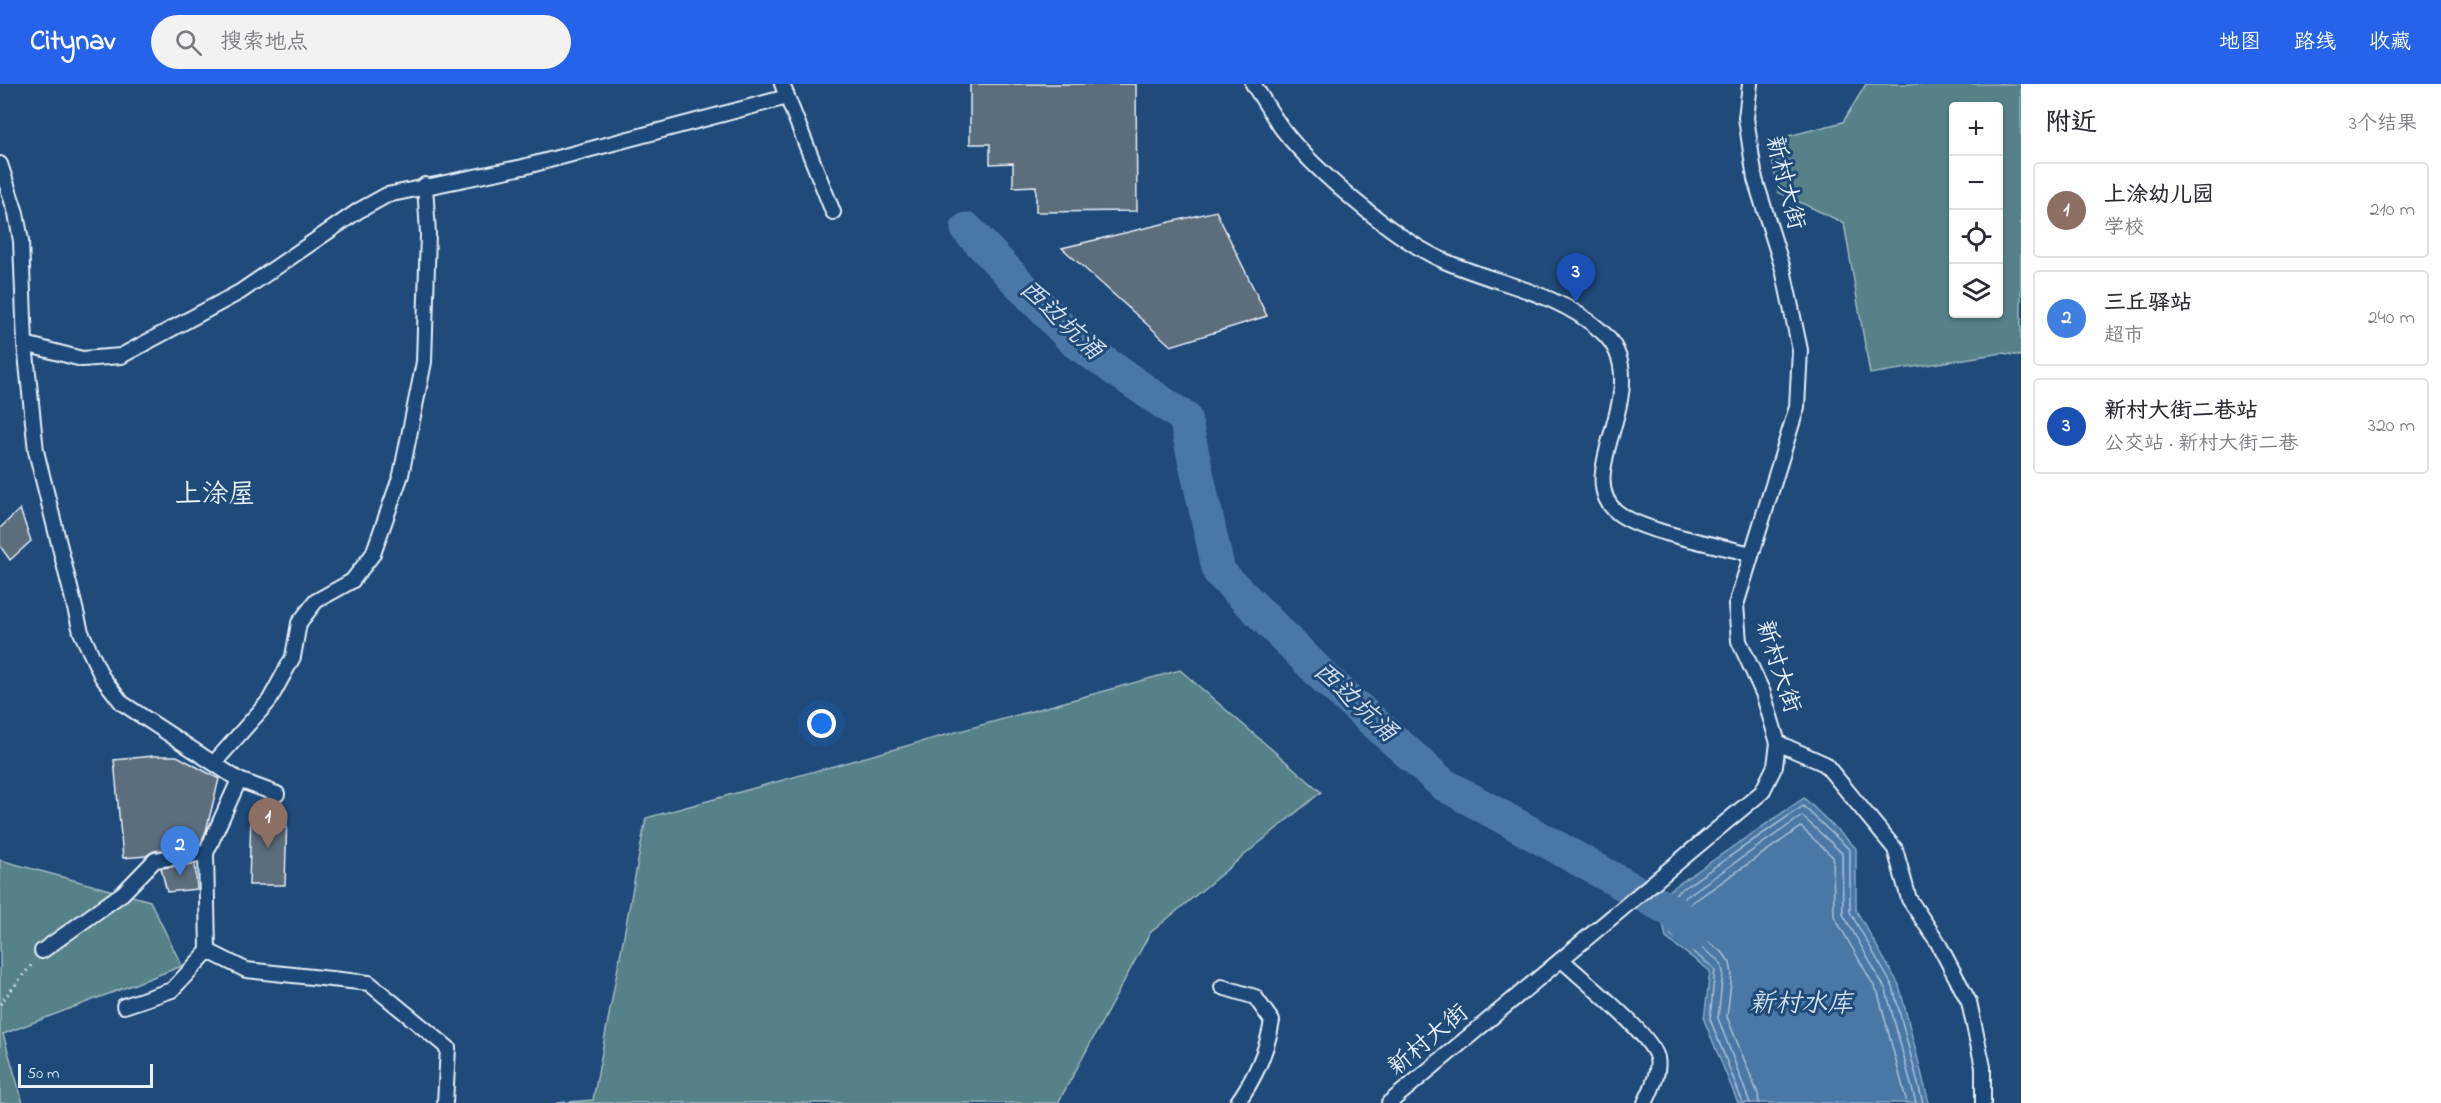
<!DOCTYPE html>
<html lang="zh">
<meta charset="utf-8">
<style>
:root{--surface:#fff;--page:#f2f2f3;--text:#2b2b33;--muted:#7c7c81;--line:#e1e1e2;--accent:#2563eb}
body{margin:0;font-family:"Indie Flower","LXGW WenKai TC",sans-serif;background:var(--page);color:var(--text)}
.controls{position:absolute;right:18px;top:18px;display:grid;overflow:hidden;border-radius:6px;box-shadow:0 2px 4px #0004}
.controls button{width:54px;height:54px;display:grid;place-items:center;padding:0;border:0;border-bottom:2px solid var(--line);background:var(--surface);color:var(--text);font:30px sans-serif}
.scale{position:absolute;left:18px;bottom:15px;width:135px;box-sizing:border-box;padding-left:6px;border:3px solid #e8f1f8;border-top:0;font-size:16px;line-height:21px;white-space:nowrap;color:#e8f1f8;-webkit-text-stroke:4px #1f4a7a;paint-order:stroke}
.you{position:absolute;left:822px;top:640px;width:21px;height:21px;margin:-15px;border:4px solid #fff;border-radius:50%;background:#1a73e8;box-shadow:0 0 0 9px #1a73e833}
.badge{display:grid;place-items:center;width:39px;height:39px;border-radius:50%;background:var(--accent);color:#fff;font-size:20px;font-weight:700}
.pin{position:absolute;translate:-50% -50px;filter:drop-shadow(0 2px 3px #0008)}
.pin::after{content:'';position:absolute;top:32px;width:21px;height:18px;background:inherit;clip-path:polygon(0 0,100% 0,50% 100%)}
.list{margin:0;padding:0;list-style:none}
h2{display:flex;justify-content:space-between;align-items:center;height:78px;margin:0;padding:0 24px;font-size:26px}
h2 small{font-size:20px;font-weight:400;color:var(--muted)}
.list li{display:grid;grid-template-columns:39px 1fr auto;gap:18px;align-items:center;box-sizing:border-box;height:96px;margin:0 12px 12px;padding:0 12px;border:2px solid var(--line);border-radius:6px}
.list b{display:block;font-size:22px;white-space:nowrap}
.list p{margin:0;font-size:20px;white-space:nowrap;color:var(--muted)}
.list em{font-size:20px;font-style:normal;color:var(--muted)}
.icon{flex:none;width:33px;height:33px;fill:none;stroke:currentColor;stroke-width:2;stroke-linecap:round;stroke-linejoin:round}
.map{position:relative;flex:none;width:2021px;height:1019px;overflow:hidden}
header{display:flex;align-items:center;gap:36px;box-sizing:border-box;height:84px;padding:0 30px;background:var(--accent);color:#fff}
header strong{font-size:28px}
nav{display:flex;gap:33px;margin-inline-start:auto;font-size:21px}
.search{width:420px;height:54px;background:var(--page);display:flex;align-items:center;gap:15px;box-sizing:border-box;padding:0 21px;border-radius:33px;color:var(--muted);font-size:22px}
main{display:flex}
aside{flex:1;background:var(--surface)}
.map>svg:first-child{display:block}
</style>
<header>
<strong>Citynav</strong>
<div class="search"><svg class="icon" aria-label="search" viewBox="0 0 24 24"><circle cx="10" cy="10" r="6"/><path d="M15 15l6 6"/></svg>搜索地点</div>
<nav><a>地图</a><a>路线</a><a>收藏</a></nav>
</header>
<main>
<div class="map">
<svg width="2021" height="1019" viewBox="0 0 2021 1019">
<rect width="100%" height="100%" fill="#1f4a7a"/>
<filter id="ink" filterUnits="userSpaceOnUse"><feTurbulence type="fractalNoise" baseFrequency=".0167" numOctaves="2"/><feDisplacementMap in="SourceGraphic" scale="12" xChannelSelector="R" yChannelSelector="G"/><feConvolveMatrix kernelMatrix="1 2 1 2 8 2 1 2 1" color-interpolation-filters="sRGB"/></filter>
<g filter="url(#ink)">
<g fill="#578188" stroke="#a0b9c0" stroke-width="1.5" fill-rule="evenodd">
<path d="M 1866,0 L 2021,0 L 2021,272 L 2002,269 L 1870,290 L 1844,139 L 1778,108 L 1769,57 L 1843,38 ZM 1998,22 L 1998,230 L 1954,230 L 1954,22 Z"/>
<polygon points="1180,586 1321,708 1150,849 1058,1019 556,1019 593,1016 646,734"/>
<polygon points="0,776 150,817 182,882 3,950 23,1019 0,1019"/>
</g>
<polygon fill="#4a78a6" stroke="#89a8c7" stroke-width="1.5" points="1804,714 1856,764 1856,826 1899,901 1929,1019 1738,1019 1704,936 1710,887 1666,854 1658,814"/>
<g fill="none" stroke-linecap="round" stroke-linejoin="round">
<g stroke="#a9c1d7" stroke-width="1.5">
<polyline points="1743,1019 1710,935 1715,885 1671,851 1665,817 1803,722 1850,766 1850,828 1893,903 1923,1019"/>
<polyline points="1750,1019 1718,934 1723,889 1722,882 1718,876 1678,847 1674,821 1802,732 1842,769 1843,830 1886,906 1916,1019"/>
<polyline points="1759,1019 1758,1010 1727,933 1732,890 1730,879 1723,869 1687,842 1683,825 1801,743 1833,773 1834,832 1878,909 1907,1019"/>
</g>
<polyline stroke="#4a78a6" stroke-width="33" points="967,145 1075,258 1185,334 1219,488 1329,598 1443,700 1675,829 1693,851"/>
</g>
<g fill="#5c6d7c" stroke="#e8f1f8" stroke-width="1.5">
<polygon points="970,0 1136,0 1137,127 1036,128 1036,102 1013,103 1013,79 990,80 990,60 970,60"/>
<polygon points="1216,127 1267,232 1171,262 1062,164"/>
<polygon points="20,425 31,457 10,476 0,462 0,444"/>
<polygon points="153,672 177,672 219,695 206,747 200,761 154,767 146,772 123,774 114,676"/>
<polygon points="251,727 287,728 285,801 249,801"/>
<polygon points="195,780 197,805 167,808 161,784"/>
</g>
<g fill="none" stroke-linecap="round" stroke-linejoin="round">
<g stroke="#e8f1f8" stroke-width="18">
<g id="street">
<polyline points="782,0 833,128"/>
<path d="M 1253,0 C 1263,15 1272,31 1283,46 C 1315,87 1393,153 1440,175 C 1493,200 1555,206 1601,247 C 1661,299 1569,390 1617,428 C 1641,448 1718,461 1751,470"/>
<polyline points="0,80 16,129 21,157 25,260 36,367 81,548 102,593 122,619 239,696 277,710"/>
<polyline points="25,260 82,275 121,272 240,208 358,127 387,111 523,83 787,13"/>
<polyline points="1778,659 1825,680 1895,765 1909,815 1937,857 1969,918 1983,983 1983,1019"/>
<polyline points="214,679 269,617 293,573 299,539 316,517 352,497 373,470 401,391 424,278 428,150 425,101"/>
<polyline points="42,867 123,809 155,776 206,769 239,696"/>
<polyline points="208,867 246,886 369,899 448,964 445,1019"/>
<path d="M 1562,876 C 1582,895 1651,950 1657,974 C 1660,988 1651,1007 1645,1019"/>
<path d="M 1222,903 L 1255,913 L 1272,937 C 1267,968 1255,994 1237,1019"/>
<polyline points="124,922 172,906 208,867 206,769"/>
<polyline points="1389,1019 1762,708 1775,682 1778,659 1763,609 1739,557 1736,521 1797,323 1800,266 1783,185 1755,95 1746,34 1750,0"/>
</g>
</g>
<polyline stroke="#e8f1f8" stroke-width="3" stroke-dasharray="1.5 4.5" stroke-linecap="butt" points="0,920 33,879"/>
<use href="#street" stroke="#1f4a7a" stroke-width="14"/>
</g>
</g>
<g text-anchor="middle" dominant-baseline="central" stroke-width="6" stroke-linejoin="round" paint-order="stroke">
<g font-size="24" fill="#e8f1f8" stroke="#1f4a7a">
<text transform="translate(1784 99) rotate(76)">新村大街</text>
<text transform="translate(1777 583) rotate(72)">新村大街</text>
<text transform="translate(1429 957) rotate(-40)">新村大街</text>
</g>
<g font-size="26" font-style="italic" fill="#d0dfec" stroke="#1f4a7a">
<text transform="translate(1060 237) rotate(43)">西边坑涌</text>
<text transform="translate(1354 619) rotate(43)">西边坑涌</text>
<text x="1801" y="921">新村水库</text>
</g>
<g font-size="27" fill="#e8f1f8" stroke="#1f4a7a">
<text x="215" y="411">上涂屋</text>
</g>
</g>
</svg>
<div class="controls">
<button>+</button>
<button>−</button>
<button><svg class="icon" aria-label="locate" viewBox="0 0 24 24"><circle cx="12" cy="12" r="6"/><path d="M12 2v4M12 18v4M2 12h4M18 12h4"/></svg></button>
<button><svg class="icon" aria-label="layers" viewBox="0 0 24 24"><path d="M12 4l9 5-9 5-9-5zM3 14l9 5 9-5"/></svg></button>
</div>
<div class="scale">50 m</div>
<div class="you"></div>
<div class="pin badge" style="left:268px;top:764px;background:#8d6e63">1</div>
<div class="pin badge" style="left:180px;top:792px;background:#3f7fe0">2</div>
<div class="pin badge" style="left:1576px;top:219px;background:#1a4fb4">3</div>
</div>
<aside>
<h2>附近<small>3个结果</small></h2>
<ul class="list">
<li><span class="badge" style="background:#8d6e63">1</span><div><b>上涂幼儿园</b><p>学校</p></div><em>210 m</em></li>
<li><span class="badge" style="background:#3f7fe0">2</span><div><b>三丘驿站</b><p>超市</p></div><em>240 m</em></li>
<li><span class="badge" style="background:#1a4fb4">3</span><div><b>新村大街二巷站</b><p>公交站 · 新村大街二巷</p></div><em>320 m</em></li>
</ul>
</aside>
</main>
